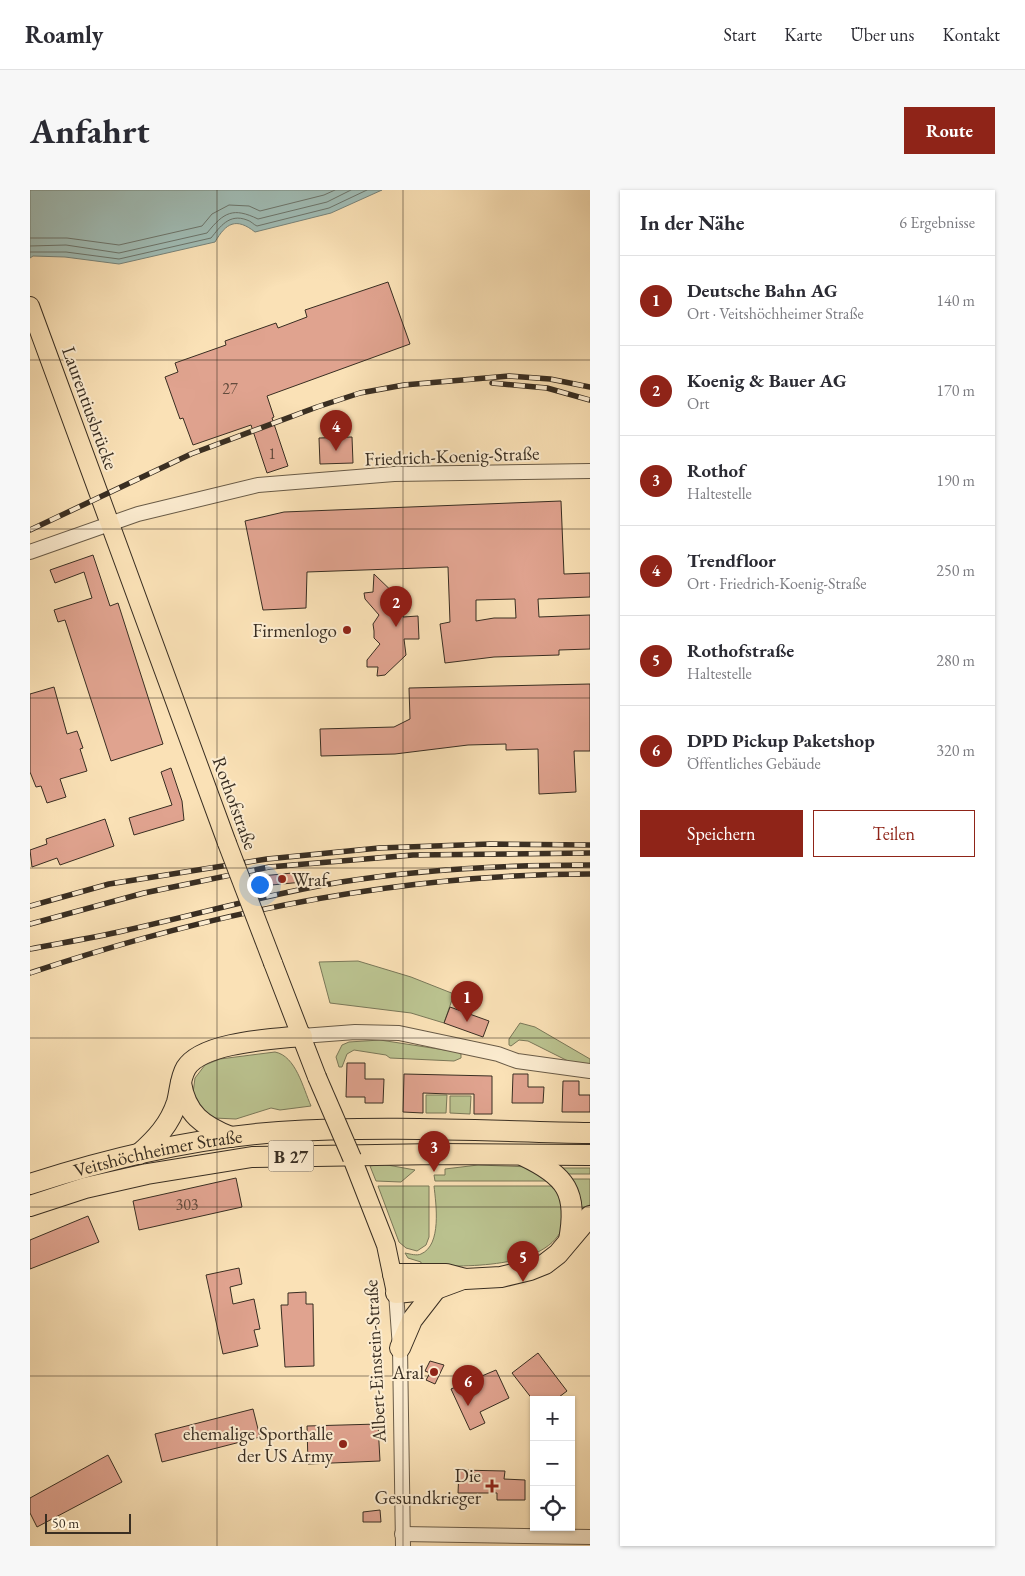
<!DOCTYPE html>
<html lang="de">
<meta charset="utf-8">
<style>
:root{--surface:#fff;--page:#f7f7f7;--text:#2b2b33;--muted:#7c7c81;--line:#e1e1e2;--accent:#8f2418}
body{margin:0;font-family:"EB Garamond",serif;background:var(--page);color:var(--text)}
.controls{position:absolute;right:15px;bottom:15px;display:grid;overflow:hidden;border-radius:0px;box-shadow:0 1px 4px #0004}
.controls button{width:45px;height:45px;display:grid;place-items:center;padding:0;border:0;border-bottom:1px solid var(--line);background:var(--surface);color:var(--text);font:25px sans-serif}
.scale{position:absolute;left:15px;bottom:12px;width:86px;box-sizing:border-box;padding-left:5px;border:2px solid #392e22;border-top:0;font-size:14px;line-height:18px;white-space:nowrap;color:#392e22;-webkit-text-stroke:4px #fcecd0;paint-order:stroke}
.you{position:absolute;left:229px;top:694px;width:18px;height:18px;margin:-12px;border:4px solid #fff;border-radius:50%;background:#1a73e8;box-shadow:0 0 0 8px #1a73e833}
.badge{display:grid;place-items:center;width:32px;height:32px;border-radius:50%;background:var(--accent);color:#fff;font-size:16px;font-weight:700}
.pin{position:absolute;translate:-50% -41px;filter:drop-shadow(0 1px 2px #0008)}
.pin::after{content:'';position:absolute;top:26px;width:18px;height:15px;background:inherit;clip-path:polygon(0 0,100% 0,50% 100%)}
.list{margin:0;padding:0;list-style:none}
h2{display:flex;justify-content:space-between;align-items:center;height:65px;margin:0;padding:0 20px;font-size:21px}
h2 small{font-size:16px;font-weight:400;color:var(--muted)}
.list li{display:grid;grid-template-columns:32px 1fr auto;gap:15px;align-items:center;box-sizing:border-box;height:90px;padding:0 20px;border-top:1px solid var(--line)}
.list b{display:block;font-size:19px;white-space:nowrap}
.list p{margin:0;font-size:16px;white-space:nowrap;color:var(--muted)}
.list em{font-size:16px;font-style:normal;color:var(--muted)}
.actions{display:flex;gap:10px;padding:15px 20px}
.actions a{flex:1;padding:11px 0;border:1px solid var(--accent);border-radius:0px;text-align:center;font-size:18px;color:var(--accent)}
.actions .main{background:var(--accent);color:#fff}
.icon{flex:none;width:28px;height:28px;fill:none;stroke:currentColor;stroke-width:2;stroke-linecap:round;stroke-linejoin:round}
.map{position:relative;flex:none;width:560px;height:1356px;overflow:hidden;border-radius:0px}
header{display:flex;align-items:center;gap:30px;box-sizing:border-box;height:70px;padding:0 25px;background:var(--surface);border-bottom:1px solid var(--line)}
header strong{font-size:24px}
nav{display:flex;gap:28px;margin-inline-start:auto;font-size:18px}
.intro{display:flex;align-items:center;justify-content:space-between;box-sizing:border-box;height:120px;padding:0 30px}
h1{margin:0;font-size:35px}
.button{padding:12px 22px;border-radius:0px;background:var(--accent);color:#fff;font-size:18px;font-weight:700}
main{display:flex;gap:30px;padding:0 30px}
aside{flex:1;background:var(--surface);border-radius:0px;box-shadow:0 1px 4px #0004}
.map>svg:first-child{display:block}
</style>
<header>
<strong>Roamly</strong>
<nav><a>Start</a><a>Karte</a><a>Über uns</a><a>Kontakt</a></nav>
</header>
<div class="intro"><h1>Anfahrt</h1><a class="button">Route</a></div>
<main>
<div class="map">
<svg width="560" height="1356" viewBox="0 0 560 1356">
<rect width="100%" height="100%" fill="#fae1b6"/>
<filter id="stains"><feTurbulence type="fractalNoise" baseFrequency=".004" numOctaves="4"/><feColorMatrix values="0 0 0 0 .2 0 0 0 0 .09 0 0 0 0 .02 0 0 0 .5 -.17"/></filter>
<radialGradient id="worn" r=".72"><stop offset=".6" stop-color="#630" stop-opacity="0"/><stop offset="1" stop-color="#630" stop-opacity=".3"/></radialGradient>
<g fill="#bbc390" stroke="#7a7859">
<polygon points="328,771 381,787 424,804 414,833 381,823 300,813 289,772"/>
<polygon points="490,833 505,837 560,869 560,878 548,876 498,851 489,850 481,856 479,855 479,849"/>
<polygon points="350,850 428,862 431,864 431,868 424,871 360,868 356,865 324,860 317,864 312,877 309,877 306,867 312,855 319,852"/>
<path d="M 245,862 C 266,866 273,898 281,916 L 250,920 L 241,918 L 206,929 L 184,928 L 171,920 L 163,903 L 165,888 L 175,875 L 190,869 Z"/>
<polygon points="396,905 417,905 416,923 396,923"/>
<polygon points="420,906 441,906 440,924 420,923"/>
<polygon points="352,974 385,980 371,992 346,991 340,976"/>
<polygon points="448,975 501,977 525,991 405,991 404,985 415,985 415,979"/>
<polygon points="531,978 560,978 560,984 534,984"/>
<polygon points="542,989 560,989 560,1014 550,1030 539,990"/>
<polygon points="348,996 399,996 399,1047 396,1055 387,1061 376,1058 369,1052"/>
<path d="M 404,996 L 529,996 C 531,1006 537,1024 534,1034 C 519,1081 431,1076 391,1076 L 391,1072 L 378,1068 L 375,1063 C 380,1064 387,1066 391,1064 C 412,1055 406,1014 404,996 Z"/>
</g>
<path fill="#a0bcb5" stroke="#77837a" d="M 0,0 L 352,0 L 301,23 L 225,42 C 206,27 196,33 185,52 L 89,74 L 35,67 L 3,66 L 0,68 Z"/>
<g fill="none" stroke-linecap="round" stroke-linejoin="round">
<g stroke="#6c756c" stroke-width="1">
<polyline points="0,48 37,48 89,55 172,36 182,24 199,15 219,16 230,21 294,5 305,0"/>
<path d="M 0,56 L 36,55 L 89,63 L 177,43 C 194,22 203,17 228,29 L 297,12 L 321,0"/>
<path d="M 0,62 L 36,62 L 89,69 L 181,48 C 190,37 199,23 217,30 C 221,31 224,35 227,36 L 299,18 L 337,0"/>
</g>
</g>
<g fill="#e0a38f" stroke="#392e22" fill-rule="evenodd">
<polygon points="358,92 380,154 237,206 244,227 242,228 258,276 237,283 221,235 163,255 153,228 150,229 135,187 148,182 145,173 196,155 195,151 246,133 248,138 277,127 275,120"/>
<polygon points="322,247 323,273 290,274 289,248"/>
<path d="M 531,311 L 534,384 L 560,383 L 560,407 L 508,409 L 509,427 L 560,425 L 560,459 L 529,460 L 529,465 L 464,467 L 415,473 L 410,434 L 420,432 L 418,377 L 277,382 L 276,418 L 233,420 L 215,331 L 254,322 ZM 485,409 L 486,428 L 464,428 L 446,431 L 446,410 Z"/>
<polygon points="63,365 80,416 88,413 133,554 81,571 35,430 28,432 24,420 62,408 54,382 25,393 20,380"/>
<polygon points="344,384 373,412 373,427 388,426 389,449 374,449 376,465 355,485 347,486 348,477 337,477 337,470 350,454 344,448 344,441 343,434 349,425 335,409 334,403 343,402"/>
<polygon points="560,494 560,561 544,561 546,602 509,604 508,559 476,560 476,554 438,555 365,564 291,566 290,539 364,537 380,529 379,498"/>
<polygon points="24,497 37,544 47,541 53,558 50,559 57,581 30,589 36,607 17,613 11,596 6,597 0,582 0,504"/>
<polygon points="141,578 152,611 154,630 104,645 99,628 142,615 131,582"/>
<polygon points="75,629 84,656 30,675 27,668 2,677 0,660 17,654 16,649"/>
<polygon points="273,682 273,692 231,696 231,686"/>
<polygon points="420,817 459,831 453,847 414,833"/>
<polygon points="317,873 335,873 335,889 354,889 353,913 335,913 335,907 316,907"/>
<polygon points="374,884 462,886 462,924 444,924 444,904 419,904 393,903 393,923 373,922"/>
<polygon points="483,884 498,884 498,897 514,897 513,913 482,913"/>
<polygon points="533,891 549,891 549,905 560,905 560,922 532,922"/>
<polygon points="206,988 212,1017 109,1040 103,1011"/>
<polygon points="58,1026 69,1052 0,1079 0,1050"/>
<polygon points="209,1078 212,1094 200,1097 203,1114 224,1109 230,1139 224,1140 228,1156 193,1164 176,1085"/>
<polygon points="276,1102 276,1114 283,1114 284,1176 255,1177 251,1115 258,1115 258,1103"/>
<polygon points="508,1163 537,1201 525,1210 503,1210 482,1183"/>
<polygon points="400,1171 414,1175 405,1194 396,1190 400,1183 395,1181"/>
<polygon points="466,1180 479,1208 450,1222 455,1233 440,1240 421,1199"/>
<polygon points="223,1219 230,1247 132,1272 125,1244"/>
<polygon points="348,1234 350,1271 278,1274 277,1236"/>
<polygon points="78,1265 92,1292 7,1337 0,1323 0,1308"/>
<polygon points="429,1280 475,1281 474,1289 495,1290 495,1310 467,1310 467,1303 428,1303"/>
<polygon points="350,1320 351,1332 333,1332 333,1322"/>
</g>
<g fill="none" stroke-linecap="round" stroke-linejoin="round">
<g stroke="#695b47" stroke-width="16">
<g id="minor">
<polyline points="0,362 108,324 228,295 364,284 560,281"/>
<polyline points="272,846 325,842 369,843 468,864 487,871 560,881"/>
<polyline points="366,1103 370,1158 373,1356"/>
<polyline points="372,1344 560,1347"/>
</g>
</g>
<g stroke="#392e22" stroke-width="20">
<g id="major">
<polyline points="0,116 197,653"/>
<polyline points="243,773 287,887"/>
<polyline points="322,968 356,1055 365,1098"/>
</g>
</g>
<g stroke="#392e22" stroke-width="22">
<g id="highway">
<path d="M 151,893 C 156,924 173,936 201,947"/>
<path d="M 109,964 C 126,949 140,934 147,912 C 150,901 150,888 156,878 C 172,852 244,849 272,846"/>
<path d="M 494,966 C 536,986 548,1002 539,1050"/>
<path id="s1" d="M 0,994 C 80,968 164,948 249,942 C 352,935 456,941 560,943"/>
<polyline points="0,1016 55,998 117,984 222,967 407,964 560,965"/>
<polyline points="363,1084 416,1084 435,1089 471,1087 500,1080 515,1074 528,1064 560,1026"/>
<polyline points="366,1103 406,1099 433,1089"/>
<polyline points="370,1158 382,1130 406,1099"/>
</g>
</g>
<use href="#minor" stroke="#fcecd0" stroke-width="14"/>
<use href="#major" stroke="#fae1b6" stroke-width="18"/>
<use href="#highway" stroke="#fae1b6" stroke-width="20"/>
<g stroke="#392e22" stroke-width="5.5">
<g id="rail">
<polyline points="462,193 517,198 560,210"/>
<polyline points="0,340 161,264 287,217 330,203 374,195 479,186 520,189 560,197"/>
<polyline points="0,716 79,694 237,669 349,658 460,654 560,655"/>
<polyline points="0,734 114,703 239,677 383,665 560,663"/>
<path d="M 0,759 C 31,753 62,748 93,741 C 166,725 237,704 311,692 C 393,679 477,675 560,675"/>
<path d="M 0,783 C 179,723 371,684 560,684"/>
</g>
</g>
<use href="#rail" stroke="#fcecd0" stroke-width="4" stroke-dasharray="11" stroke-linecap="butt"/>
<g stroke="#392e22" stroke-width="20" stroke-linecap="butt">
<g id="major-bridge">
<polyline points="197,653 243,773"/>
<polyline points="287,887 322,968"/>
</g>
</g>
<use href="#major-bridge" stroke="#fae1b6" stroke-width="18"/>
</g>
<path fill="none" stroke="#392e22" stroke-width="1" stroke-opacity="0.55" d="M 187,0 L 187,1356M 373,0 L 373,1356M 0,170 L 560,170M 0,339 L 560,339M 0,508 L 560,508M 0,678 L 560,678M 0,848 L 560,848M 0,1017 L 560,1017M 0,1186 L 560,1186"/>
<g fill="#8f2418" stroke="#fcecd0" stroke-width="2">
<circle cx="317" cy="440" r="5"/>
<circle cx="252" cy="689" r="5"/>
<circle cx="404" cy="1182" r="5"/>
<circle cx="313" cy="1254" r="5"/>
<path d="M459.5 1288.5h5v5h5v5h-5v5h-5v-5h-5v-5h5z"/>
</g>
<g text-anchor="middle" dominant-baseline="central" stroke-width="4" stroke-linejoin="round" paint-order="stroke">
<g font-size="16" fill="#634b3d">
<text x="200" y="198">27</text>
<text x="242" y="263">1</text>
<text x="157" y="1014">303</text>
</g>
<rect fill="#fcecd0" stroke="#746756" stroke-width="1" x="238.5" y="950.5" width="45" height="31" rx="4"/>
<g font-size="18" font-weight="bold" fill="#392e22">
<text x="261" y="966">B 27</text>
</g>
<g font-size="19" fill="#392e22" stroke="#fcecd0">
<text transform="translate(60 218) rotate(70)">Laurentiusbrücke</text>
<text transform="translate(422 266) rotate(-2)">Friedrich-Koenig-Straße</text>
<text transform="translate(205 613) rotate(70)">Rothofstraße</text>
<text stroke="none"><textPath href="#s1" startOffset="132">Veitshöchheimer Straße</textPath></text>
<text transform="translate(345 1171) rotate(-93)">Albert-Einstein-Straße</text>
</g>
<g font-size="19" fill="#392e22" stroke="#fcecd0" text-anchor="end">
<text x="307" y="440">Firmenlogo</text>
<text x="262" y="689" text-anchor="start">Wraf</text>
<text x="394" y="1182">Aral</text>
<text x="303" y="1243">ehemalige Sporthalle<tspan x="303" dy="22">der US Army</tspan></text>
<text x="451" y="1285">Die<tspan x="451" dy="22">Gesundkrieger</tspan></text>
</g>
</g>
<rect width="100%" height="100%" filter="url(#stains)"/>
<rect width="100%" height="100%" fill="url(#worn)"/>
</svg>
<div class="controls">
<button>+</button>
<button>−</button>
<button><svg class="icon" aria-label="locate" viewBox="0 0 24 24"><circle cx="12" cy="12" r="6"/><path d="M12 2v4M12 18v4M2 12h4M18 12h4"/></svg></button>
</div>
<div class="scale">50 m</div>
<div class="you"></div>
<div class="pin badge" style="left:437px;top:832px">1</div>
<div class="pin badge" style="left:366px;top:437px">2</div>
<div class="pin badge" style="left:404px;top:982px">3</div>
<div class="pin badge" style="left:306px;top:261px">4</div>
<div class="pin badge" style="left:493px;top:1092px">5</div>
<div class="pin badge" style="left:438px;top:1216px">6</div>
</div>
<aside>
<h2>In der Nähe<small>6 Ergebnisse</small></h2>
<ul class="list">
<li><span class="badge">1</span><div><b>Deutsche Bahn AG</b><p>Ort · Veitshöchheimer Straße</p></div><em>140 m</em></li>
<li><span class="badge">2</span><div><b>Koenig &amp; Bauer AG</b><p>Ort</p></div><em>170 m</em></li>
<li><span class="badge">3</span><div><b>Rothof</b><p>Haltestelle</p></div><em>190 m</em></li>
<li><span class="badge">4</span><div><b>Trendfloor</b><p>Ort · Friedrich-Koenig-Straße</p></div><em>250 m</em></li>
<li><span class="badge">5</span><div><b>Rothofstraße</b><p>Haltestelle</p></div><em>280 m</em></li>
<li><span class="badge">6</span><div><b>DPD Pickup Paketshop</b><p>Öffentliches Gebäude</p></div><em>320 m</em></li>
</ul>
<div class="actions"><a class="main">Speichern</a><a>Teilen</a></div>
</aside>
</main>
